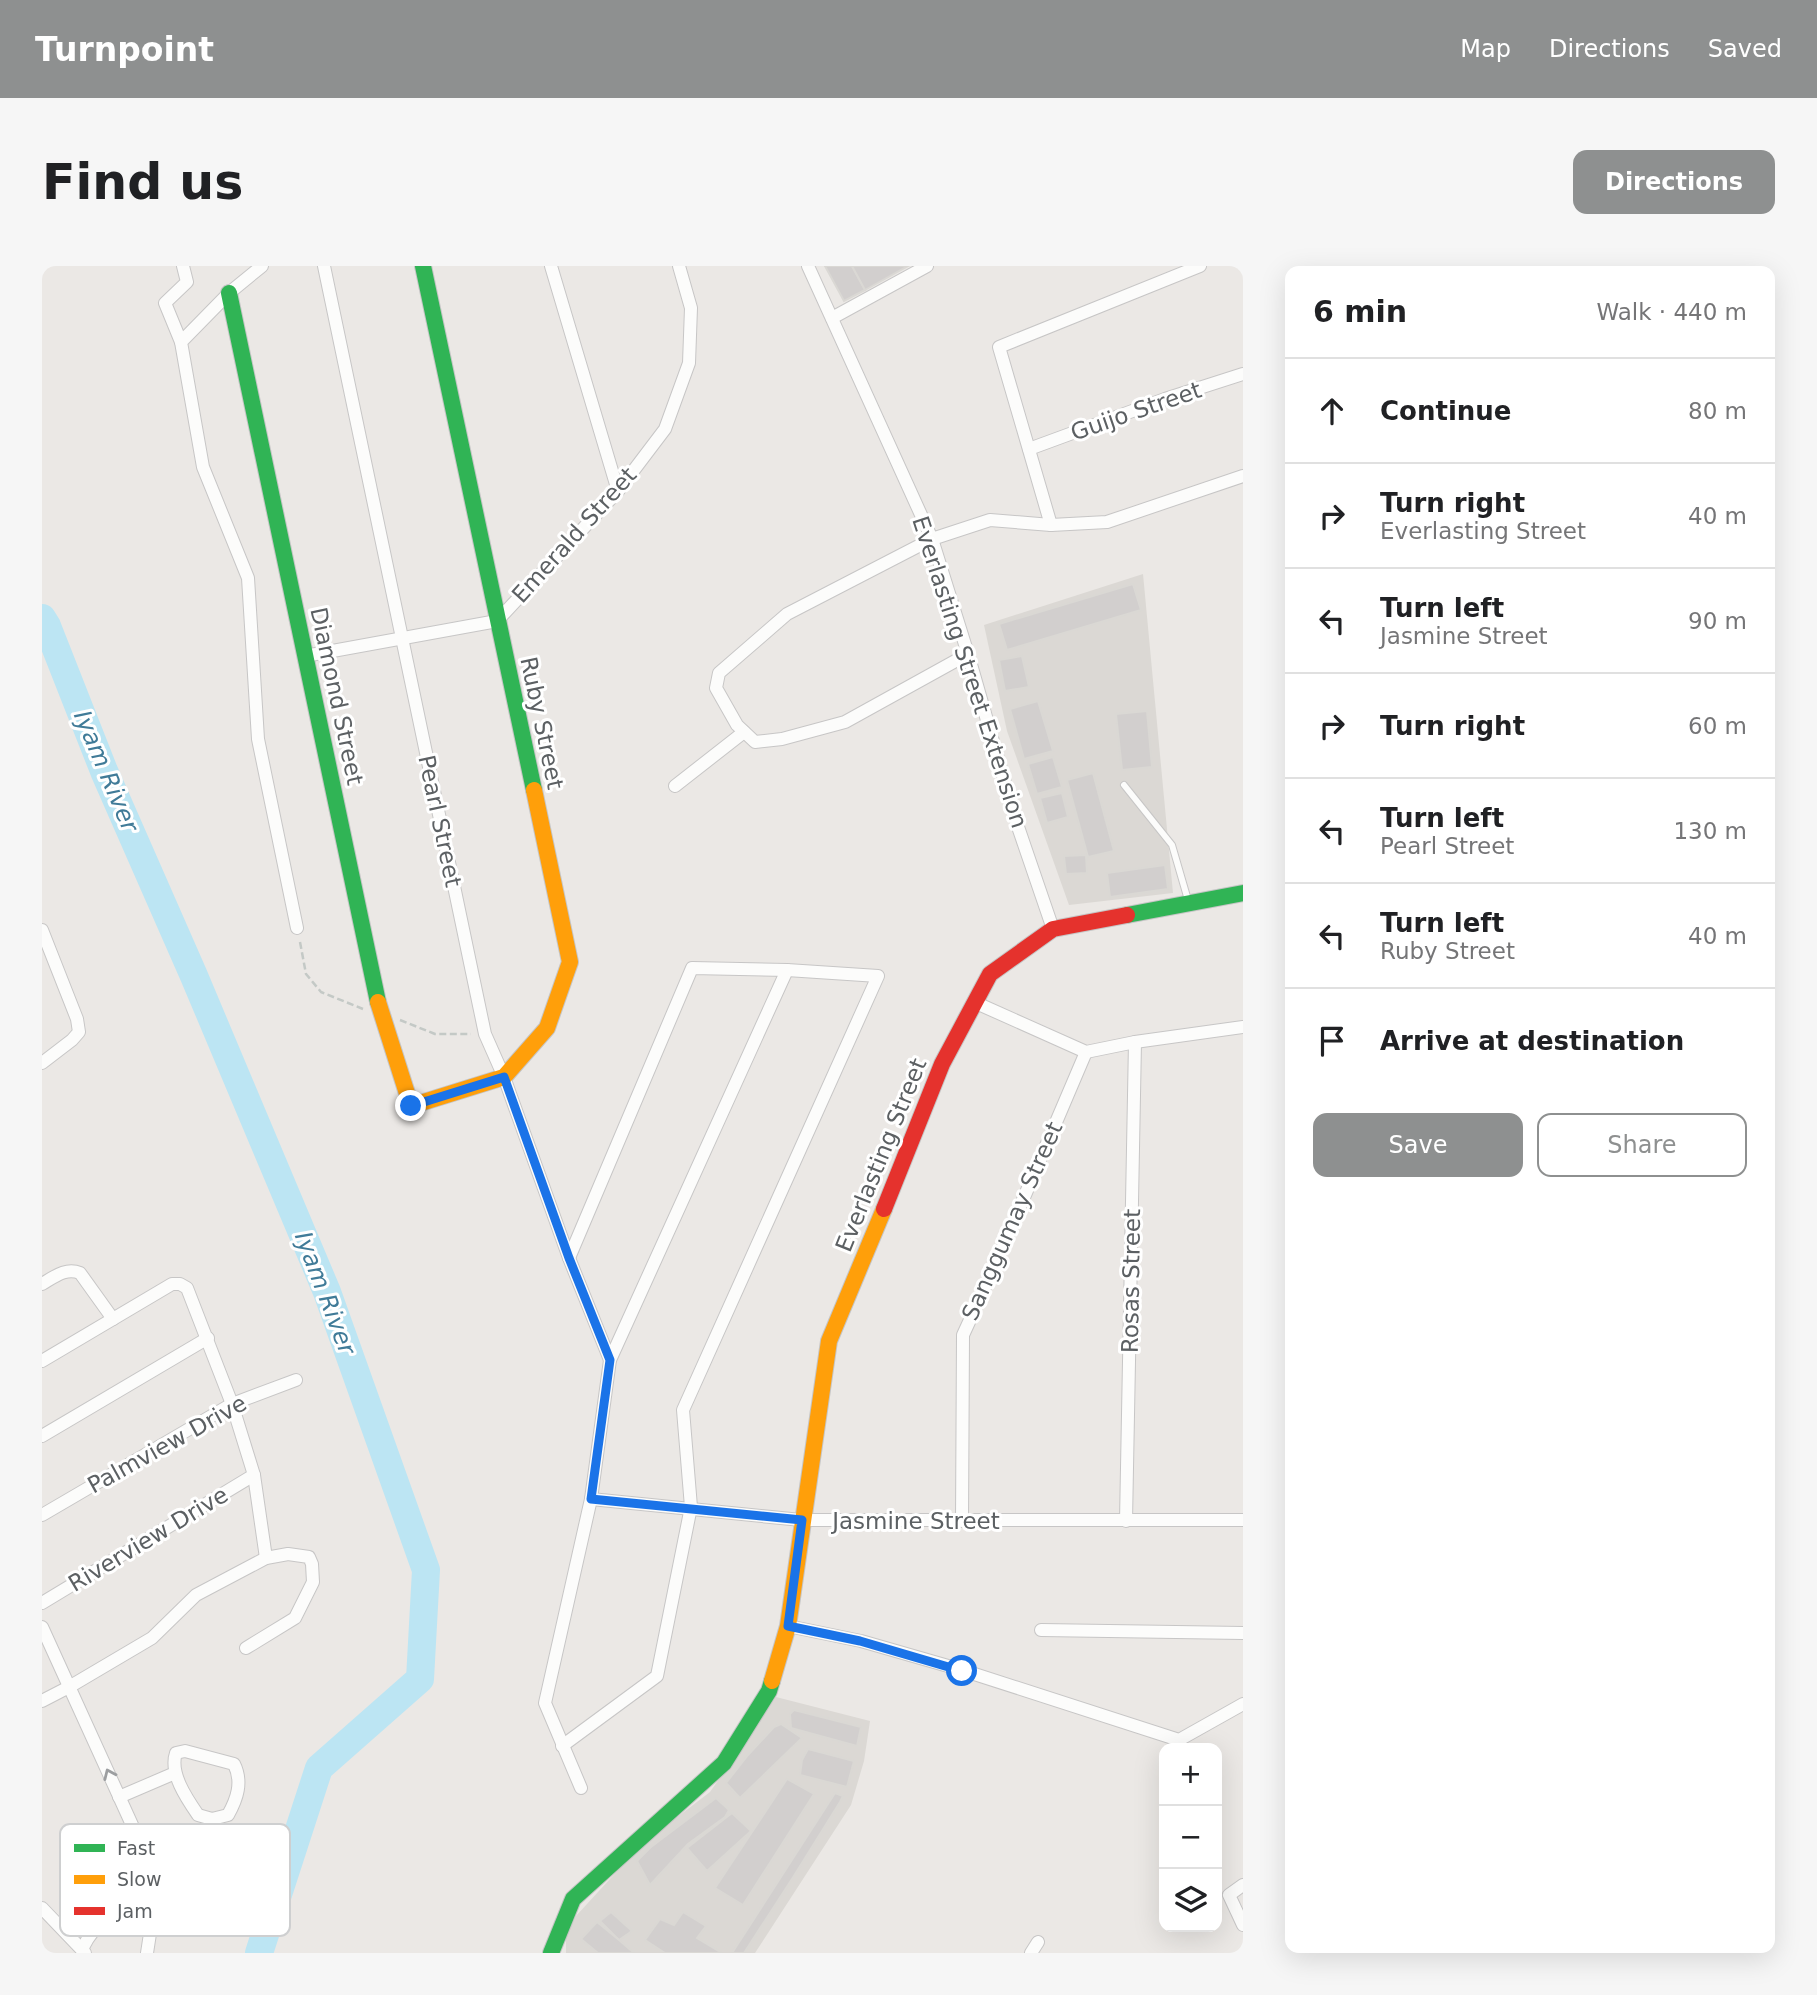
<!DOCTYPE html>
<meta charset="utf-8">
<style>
:root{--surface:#fff;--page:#f6f6f6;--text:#202124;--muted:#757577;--line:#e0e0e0;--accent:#8e9090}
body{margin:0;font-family:"DejaVu Sans",sans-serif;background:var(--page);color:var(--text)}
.controls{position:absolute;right:21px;bottom:21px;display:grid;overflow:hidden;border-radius:14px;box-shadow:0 7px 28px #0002}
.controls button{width:63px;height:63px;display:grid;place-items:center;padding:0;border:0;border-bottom:2px solid var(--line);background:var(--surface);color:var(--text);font:35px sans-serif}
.stop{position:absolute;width:21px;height:21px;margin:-16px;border:5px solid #1a73e8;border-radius:50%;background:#fff}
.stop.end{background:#1a73e8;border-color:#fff;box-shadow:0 2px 7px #0008}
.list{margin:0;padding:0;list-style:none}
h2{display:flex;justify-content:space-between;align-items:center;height:91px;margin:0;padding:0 28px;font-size:30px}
h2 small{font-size:23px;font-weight:400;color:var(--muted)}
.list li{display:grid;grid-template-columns:46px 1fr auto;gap:21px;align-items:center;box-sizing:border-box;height:105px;padding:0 28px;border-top:2px solid var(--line)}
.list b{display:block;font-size:26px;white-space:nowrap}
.list p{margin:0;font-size:23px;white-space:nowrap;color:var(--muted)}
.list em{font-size:23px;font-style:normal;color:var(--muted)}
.actions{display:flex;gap:14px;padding:21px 28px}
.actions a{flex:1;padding:16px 0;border:2px solid var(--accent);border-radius:14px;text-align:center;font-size:24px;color:var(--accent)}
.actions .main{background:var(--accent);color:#fff}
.icon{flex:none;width:38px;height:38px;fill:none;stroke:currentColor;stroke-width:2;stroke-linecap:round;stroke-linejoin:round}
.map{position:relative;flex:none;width:1201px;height:1687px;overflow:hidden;border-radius:14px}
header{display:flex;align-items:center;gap:42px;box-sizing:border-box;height:98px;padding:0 35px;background:var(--accent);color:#fff}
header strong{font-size:33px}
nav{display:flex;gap:38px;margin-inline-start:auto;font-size:24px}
.intro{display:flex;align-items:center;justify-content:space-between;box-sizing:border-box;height:168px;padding:0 42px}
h1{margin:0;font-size:49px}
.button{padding:18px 32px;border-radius:14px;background:var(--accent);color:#fff;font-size:24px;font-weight:700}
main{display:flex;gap:42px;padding:0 42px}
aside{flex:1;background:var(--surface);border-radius:14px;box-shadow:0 7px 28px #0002}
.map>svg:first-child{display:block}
</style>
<header>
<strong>Turnpoint</strong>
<nav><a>Map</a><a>Directions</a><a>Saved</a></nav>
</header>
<div class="intro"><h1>Find us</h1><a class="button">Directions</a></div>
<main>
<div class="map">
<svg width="1201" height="1687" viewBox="0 0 1201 1687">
<rect width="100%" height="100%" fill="#ebe8e5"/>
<g fill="#dbd8d4">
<polygon points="1101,308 1131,627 1027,639 965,465 942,359"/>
<polygon points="734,1431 828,1455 822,1495 809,1539 713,1687 524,1687 524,1671 534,1650 600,1578 668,1526"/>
</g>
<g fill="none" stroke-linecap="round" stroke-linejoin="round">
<polyline stroke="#bce5f3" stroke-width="28" points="0,352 5,360 62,505 152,710 285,1026 384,1304 378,1413 277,1502 217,1687"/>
</g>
<g fill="#d2cfce" stroke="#dad8d4" stroke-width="2">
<polygon points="783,0 810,0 823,24 802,35"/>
<polygon points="810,0 866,0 823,24"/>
<polygon points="1091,318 1099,344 965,384 957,358"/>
<polygon points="980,390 987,421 963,425 957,394"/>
<polygon points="996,435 1011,485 982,493 968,443"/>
<polygon points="1105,445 1110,501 1080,504 1074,448"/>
<polygon points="1011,491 1020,521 995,528 986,498"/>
<polygon points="1051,507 1072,585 1046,591 1025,514"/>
<polygon points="1020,527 1026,551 1005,557 998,532"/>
<polygon points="1044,589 1045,607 1024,608 1022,590"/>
<polygon points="1123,599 1126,623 1068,631 1065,607"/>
<polygon points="752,1444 819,1461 815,1480 749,1462 748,1448"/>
<polygon points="739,1458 760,1472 698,1532 684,1517 706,1489 732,1461"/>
<polygon points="766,1483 812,1495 805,1521 758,1509 760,1494"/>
<polygon points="745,1513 772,1528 701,1639 673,1622"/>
<polygon points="793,1527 801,1530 798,1536 750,1613 702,1687 690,1687"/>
<polygon points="674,1532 687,1544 683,1551 646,1578 608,1619 595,1595 609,1581"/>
<polygon points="690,1547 709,1565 665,1605 645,1582"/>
<polygon points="569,1646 590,1665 577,1674 558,1655"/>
<polygon points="641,1646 664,1660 655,1672 680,1687 623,1687 603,1674 618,1653 632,1659"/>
<polygon points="555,1656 577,1674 592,1687 556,1687 539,1673"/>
</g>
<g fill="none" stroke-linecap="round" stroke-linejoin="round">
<g stroke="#c7c6c6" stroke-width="8">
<polyline id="lane" points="1082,519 1130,579 1146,634"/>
</g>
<g stroke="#c7c6c6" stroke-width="14">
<g id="street">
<polyline points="220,0 187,27 139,76 161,201 206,312 216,473 255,662"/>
<polyline points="282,0 443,768 462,811 527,992 568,1094"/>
<polyline points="509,0 576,225"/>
<polyline points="766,0 890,273 926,388 973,552 1011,663"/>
<polyline points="790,52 885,0"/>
<polyline points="139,76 123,37 145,16 141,0"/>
<polyline points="987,183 1123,133 1201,108"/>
<polyline points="1009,259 957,81 1158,0"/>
<polyline points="926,388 803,456 740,473 713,476 695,459 674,422 677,407 745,348 890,273 948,254 1009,259 1065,256 1201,210"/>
<polyline points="263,390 455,355 576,225 623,163 647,97 649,42 637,0"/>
<polyline points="633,520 702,466"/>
<polyline points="0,664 35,753 37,766 30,774 0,797"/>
<polyline points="932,736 1044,786 1093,776 1201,761"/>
<path d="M 0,1018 C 12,1011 24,1001 38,1007 L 71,1053"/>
<polyline points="0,1095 130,1018 138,1018 145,1022 190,1138 212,1209 224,1292"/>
<polyline points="0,1170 166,1072"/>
<polyline points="549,1233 759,1254 1201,1254"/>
<polyline points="0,1249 190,1138 254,1114"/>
<polyline points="920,1255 921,1069 951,1004 1044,786"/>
<polyline points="1084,1255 1093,776"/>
<polyline points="0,1337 212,1209"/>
<polyline points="746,1360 819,1375 920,1404 1137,1474 1201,1438"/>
<polyline points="0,1361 116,1616 105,1687"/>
<polyline points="999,1364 1201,1367"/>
<polyline points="0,1435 27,1421 110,1372 154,1329 224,1292 246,1288 267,1291 270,1298 271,1316 253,1352 204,1382"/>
<polyline points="520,1480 615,1410 649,1241 641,1144 836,710 745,704 650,702 527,992"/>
<path d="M 143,1485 L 192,1498 C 201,1516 195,1533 186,1549 L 170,1553 L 156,1549 C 145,1533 127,1507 134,1487 Z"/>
<polyline points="539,1522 503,1437 549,1233 568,1094 745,704"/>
<polyline points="77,1531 133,1507"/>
<polyline points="1201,1619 1187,1629 1201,1659"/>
<polyline points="0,1642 43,1687"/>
<path d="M 40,1683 C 55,1653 78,1637 112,1639"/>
<polyline points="989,1687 996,1676"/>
</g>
</g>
<g stroke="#c5c5c5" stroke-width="18">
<g id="fast">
<polyline points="381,0 492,524"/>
<polyline points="187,27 336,736"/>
<polyline points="1085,649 1201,627"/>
<polyline points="509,1687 531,1633 682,1497 727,1425 730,1415"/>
</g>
</g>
<g stroke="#c5c5c5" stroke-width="18">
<g id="slow">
<polyline points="336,736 369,840 462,811 505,762 528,696 492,524"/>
<polyline points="730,1415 746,1360 787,1075 842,943"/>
</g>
</g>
<g stroke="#c5c5c5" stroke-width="18">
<polyline id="jam" points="842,943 900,798 948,708 1011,663 1085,649"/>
</g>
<g stroke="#c4c9c6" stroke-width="2.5" stroke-dasharray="7 3.5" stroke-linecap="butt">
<polyline points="258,676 264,708 279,726 321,743"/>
<polyline points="358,754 393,768 429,768"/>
</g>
<use href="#lane" stroke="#fcfcfb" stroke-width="6"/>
<use href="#street" stroke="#fcfcfb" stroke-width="12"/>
<use href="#fast" stroke="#30b455" stroke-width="16"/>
<use href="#slow" stroke="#ff9f0a" stroke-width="16"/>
<use href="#jam" stroke="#e5322d" stroke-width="16"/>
</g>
<defs><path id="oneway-chevron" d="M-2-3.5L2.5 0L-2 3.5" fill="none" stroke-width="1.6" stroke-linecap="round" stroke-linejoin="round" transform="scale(1.75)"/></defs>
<use stroke="#9c9ea0" href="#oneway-chevron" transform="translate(67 1508) rotate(-114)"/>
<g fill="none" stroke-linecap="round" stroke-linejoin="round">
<polyline stroke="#1a73e8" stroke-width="9" points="369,840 462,811 527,992 568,1094 549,1233 760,1254 746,1360 818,1375 920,1405"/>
</g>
<g text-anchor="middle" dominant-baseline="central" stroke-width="6" stroke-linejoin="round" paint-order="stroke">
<g font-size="23" fill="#5c6063" stroke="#fff">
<text transform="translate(1094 145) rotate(-19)">Guijo Street</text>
<text transform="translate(532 269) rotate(-48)">Emerald Street</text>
<text transform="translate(928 406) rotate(72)">Everlasting Street Extension</text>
<text transform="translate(295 430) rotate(78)">Diamond Street</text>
<text transform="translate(500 457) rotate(78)">Ruby Street</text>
<text transform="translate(398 555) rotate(78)">Pearl Street</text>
<text transform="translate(839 889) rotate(-68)">Everlasting Street</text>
<text transform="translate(970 955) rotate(-66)">Sanggumay Street</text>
<text transform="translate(1089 1015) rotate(-89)">Rosas Street</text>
<text transform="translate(125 1178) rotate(-29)">Palmview Drive</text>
<text x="874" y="1255">Jasmine Street</text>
<text transform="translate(106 1273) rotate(-31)">Riverview Drive</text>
</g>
<g font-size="24" font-style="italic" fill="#407b98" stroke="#fff">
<text transform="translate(64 505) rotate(67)">Iyam River</text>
<text transform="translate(283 1027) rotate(69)">Iyam River</text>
</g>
</g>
<rect x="18" y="1558" width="230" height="112" rx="10" fill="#fff" stroke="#cecfd0" stroke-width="2"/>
<rect x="32" y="1578" width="31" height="8" fill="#30b455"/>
<rect x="32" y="1609" width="31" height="9" fill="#ff9f0a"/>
<rect x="32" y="1641" width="31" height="8" fill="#e5322d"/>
<g font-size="19" fill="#5c6063">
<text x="75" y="1589">Fast</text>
<text x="75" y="1620">Slow</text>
<text x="75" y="1652">Jam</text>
</g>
</svg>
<div class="controls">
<button>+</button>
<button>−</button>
<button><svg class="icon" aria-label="layers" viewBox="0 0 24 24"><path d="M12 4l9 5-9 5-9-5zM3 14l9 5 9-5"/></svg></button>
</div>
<div class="stop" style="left:920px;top:1405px"></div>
<div class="stop end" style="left:369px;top:840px"></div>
</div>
<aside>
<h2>6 min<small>Walk · 440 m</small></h2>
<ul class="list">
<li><svg class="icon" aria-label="ahead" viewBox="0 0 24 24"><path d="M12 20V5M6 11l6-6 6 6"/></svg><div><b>Continue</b></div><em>80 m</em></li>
<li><svg class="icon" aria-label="right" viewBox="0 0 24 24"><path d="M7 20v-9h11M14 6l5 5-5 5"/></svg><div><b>Turn right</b><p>Everlasting Street</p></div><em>40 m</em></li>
<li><svg class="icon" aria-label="left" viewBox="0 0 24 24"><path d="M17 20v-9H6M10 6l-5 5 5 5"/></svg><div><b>Turn left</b><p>Jasmine Street</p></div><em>90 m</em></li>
<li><svg class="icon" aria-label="right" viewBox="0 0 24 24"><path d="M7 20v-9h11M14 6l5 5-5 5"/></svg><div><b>Turn right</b></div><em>60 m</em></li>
<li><svg class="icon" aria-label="left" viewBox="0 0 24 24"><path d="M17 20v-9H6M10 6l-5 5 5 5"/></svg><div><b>Turn left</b><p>Pearl Street</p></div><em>130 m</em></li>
<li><svg class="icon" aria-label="left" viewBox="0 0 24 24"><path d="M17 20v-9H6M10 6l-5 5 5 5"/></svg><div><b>Turn left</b><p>Ruby Street</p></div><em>40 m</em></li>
<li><svg class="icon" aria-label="arrive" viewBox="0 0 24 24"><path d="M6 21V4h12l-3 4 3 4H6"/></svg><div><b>Arrive at destination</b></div></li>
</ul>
<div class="actions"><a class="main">Save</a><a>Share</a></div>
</aside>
</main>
